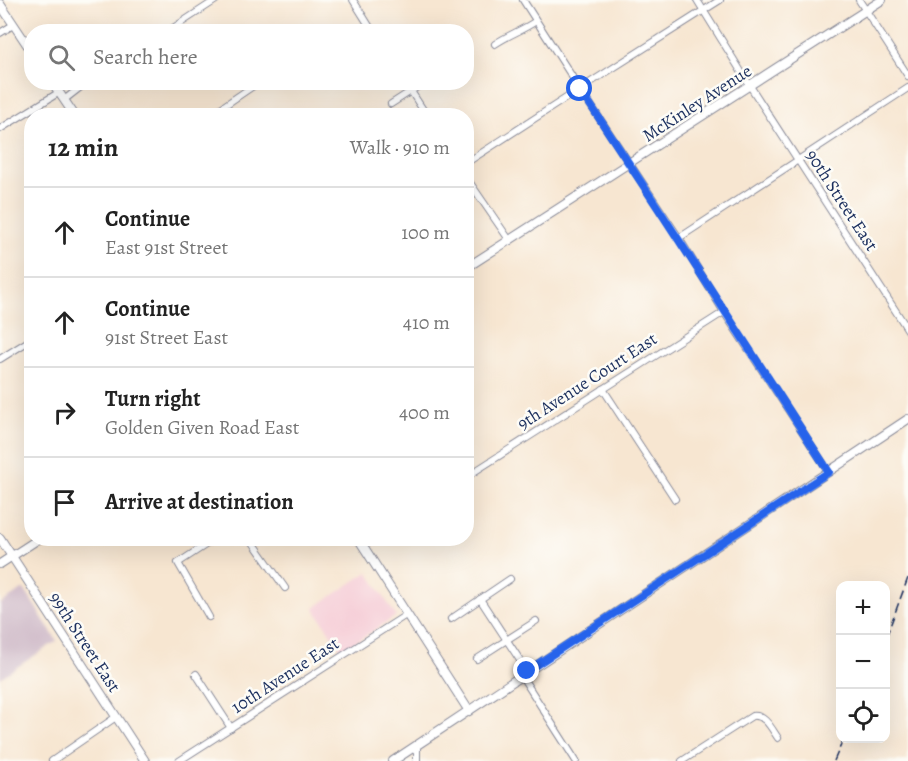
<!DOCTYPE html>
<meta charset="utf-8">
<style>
:root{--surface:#fff;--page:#f6f6f6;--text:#222;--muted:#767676;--line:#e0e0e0}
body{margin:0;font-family:Alegreya,serif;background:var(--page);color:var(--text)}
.controls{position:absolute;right:18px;bottom:18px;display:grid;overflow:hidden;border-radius:12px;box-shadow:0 6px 24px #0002}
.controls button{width:54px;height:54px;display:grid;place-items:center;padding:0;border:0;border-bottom:2px solid var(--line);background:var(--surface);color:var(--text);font:30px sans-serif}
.stop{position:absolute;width:18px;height:18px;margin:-14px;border:4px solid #2563eb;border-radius:50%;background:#fff}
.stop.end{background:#2563eb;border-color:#fff;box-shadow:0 2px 6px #0008}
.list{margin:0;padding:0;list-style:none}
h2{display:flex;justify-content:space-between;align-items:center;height:78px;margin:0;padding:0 24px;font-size:26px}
h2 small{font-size:20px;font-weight:400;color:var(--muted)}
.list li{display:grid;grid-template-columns:39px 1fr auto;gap:18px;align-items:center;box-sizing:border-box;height:90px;padding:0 24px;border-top:2px solid var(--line)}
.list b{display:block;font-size:22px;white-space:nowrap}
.list p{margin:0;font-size:20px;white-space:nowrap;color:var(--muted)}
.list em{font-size:20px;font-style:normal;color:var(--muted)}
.icon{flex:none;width:33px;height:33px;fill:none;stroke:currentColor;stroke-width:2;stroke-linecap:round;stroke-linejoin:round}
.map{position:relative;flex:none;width:908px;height:761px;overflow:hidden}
.search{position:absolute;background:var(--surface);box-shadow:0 6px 24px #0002;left:24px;top:24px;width:450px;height:66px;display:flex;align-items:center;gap:15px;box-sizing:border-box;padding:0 21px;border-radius:24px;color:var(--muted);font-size:22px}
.panel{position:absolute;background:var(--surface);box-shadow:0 6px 24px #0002;left:24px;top:108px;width:450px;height:438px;border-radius:24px}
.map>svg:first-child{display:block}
</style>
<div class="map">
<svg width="908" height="761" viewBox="0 0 908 761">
<rect width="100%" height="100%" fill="#fdfcf7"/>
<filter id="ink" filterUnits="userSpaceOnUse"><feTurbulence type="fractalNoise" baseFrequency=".0167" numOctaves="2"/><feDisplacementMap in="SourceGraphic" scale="12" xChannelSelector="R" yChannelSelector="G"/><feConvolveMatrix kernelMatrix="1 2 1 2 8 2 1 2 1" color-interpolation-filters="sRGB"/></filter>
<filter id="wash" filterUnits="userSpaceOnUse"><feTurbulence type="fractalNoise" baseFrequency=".008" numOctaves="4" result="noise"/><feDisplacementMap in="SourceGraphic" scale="24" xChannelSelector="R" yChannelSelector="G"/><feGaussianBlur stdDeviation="1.35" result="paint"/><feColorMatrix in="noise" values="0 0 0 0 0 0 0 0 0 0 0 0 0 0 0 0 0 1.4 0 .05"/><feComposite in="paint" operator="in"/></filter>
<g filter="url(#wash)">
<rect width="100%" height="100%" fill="#f7e6d1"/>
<polygon fill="#f6cfd8" points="368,572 396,616 342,651 314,608"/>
<polygon fill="#d1bdca" points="24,589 57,641 0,678 0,604"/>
</g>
<g filter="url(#ink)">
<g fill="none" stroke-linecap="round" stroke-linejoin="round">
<g stroke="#898a98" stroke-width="8">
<g id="minor">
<polyline points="353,0 373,32"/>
<polyline points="523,0 580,89 679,238 724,312 829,472"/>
<polyline points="697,0 750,86 908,330"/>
<polyline points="859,0 908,76"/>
<polyline points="167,32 216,0"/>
<polyline points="0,33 13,25"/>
<path d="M 495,44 C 508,35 523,30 536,21"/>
<polyline points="405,82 427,116"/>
<polyline points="64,100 87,82"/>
<polyline points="391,104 425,82"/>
<polyline points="209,116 259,82"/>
<polyline points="0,129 58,93"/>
<polyline points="466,163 580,89 720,0"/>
<polyline points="466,177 510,241"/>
<polyline points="679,238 908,88"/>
<polyline points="0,359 32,339"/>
<polyline points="603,389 675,499"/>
<polyline points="466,477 724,312"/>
<polyline points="250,538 285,588"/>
<polyline points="362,545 371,538"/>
<polyline points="480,599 527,671"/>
<polyline points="209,617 178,563 216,538"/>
<polyline points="451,619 510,579"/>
<polyline points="477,659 536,621"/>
<polyline points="196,674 231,728"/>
<polyline points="521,675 576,761"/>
<polyline points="417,746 417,761"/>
<polyline points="52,761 116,717"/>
<polyline points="179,761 406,615"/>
<path d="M 682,761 L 752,716 C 765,714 771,728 778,738"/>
</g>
</g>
<g stroke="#898a98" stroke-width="10">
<g id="tertiary">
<polyline points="0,4 32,52"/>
<polyline points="52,82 75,116"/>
<polyline points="466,268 882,0"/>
<polyline points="0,538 145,761"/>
<polyline points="358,538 469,711"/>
<polyline points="0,564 40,538"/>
<polyline points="393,761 908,419"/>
</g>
</g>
<use href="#minor" stroke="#fff" stroke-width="6"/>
<use href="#tertiary" stroke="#fff" stroke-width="8"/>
<g stroke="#1b2f5e" stroke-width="1.5" stroke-dasharray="9 4.5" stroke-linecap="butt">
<polyline points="886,637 908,578"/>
<polyline points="834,761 844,738"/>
</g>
</g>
</g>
<g fill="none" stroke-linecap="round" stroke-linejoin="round" filter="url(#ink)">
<path stroke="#2563eb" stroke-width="8" d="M 527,671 L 829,472 C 746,344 664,216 580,89"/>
</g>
<g text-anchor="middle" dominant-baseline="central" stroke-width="5" stroke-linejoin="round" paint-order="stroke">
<g font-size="18" fill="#1b2f5e" stroke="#fdfcf7">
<text transform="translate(697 103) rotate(-33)">McKinley Avenue</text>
<text transform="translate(842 200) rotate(57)">90th Street East</text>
<text transform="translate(587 381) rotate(-33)">9th Avenue Court East</text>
<text transform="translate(85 642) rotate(57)">99th Street East</text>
<text transform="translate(285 675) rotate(-33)">10th Avenue East</text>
</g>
</g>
</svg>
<div class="controls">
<button>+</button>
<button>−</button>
<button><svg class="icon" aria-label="locate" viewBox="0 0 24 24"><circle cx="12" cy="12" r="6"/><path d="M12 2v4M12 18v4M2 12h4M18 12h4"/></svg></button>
</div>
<div class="stop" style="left:580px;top:89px"></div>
<div class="stop end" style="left:527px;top:671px"></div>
<div class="search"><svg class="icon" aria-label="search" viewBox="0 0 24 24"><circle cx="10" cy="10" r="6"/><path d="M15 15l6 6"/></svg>Search here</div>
<section class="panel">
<h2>12 min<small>Walk · 910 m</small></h2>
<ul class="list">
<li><svg class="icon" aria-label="ahead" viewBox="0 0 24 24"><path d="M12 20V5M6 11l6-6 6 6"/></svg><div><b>Continue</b><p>East 91st Street</p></div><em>100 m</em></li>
<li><svg class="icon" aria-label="ahead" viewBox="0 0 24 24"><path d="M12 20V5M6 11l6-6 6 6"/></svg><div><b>Continue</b><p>91st Street East</p></div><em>410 m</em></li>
<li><svg class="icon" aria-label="right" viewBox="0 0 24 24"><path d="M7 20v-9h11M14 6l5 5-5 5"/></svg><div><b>Turn right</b><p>Golden Given Road East</p></div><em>400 m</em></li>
<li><svg class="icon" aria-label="arrive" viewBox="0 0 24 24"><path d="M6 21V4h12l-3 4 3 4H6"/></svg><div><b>Arrive at destination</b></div></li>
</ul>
</section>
</div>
